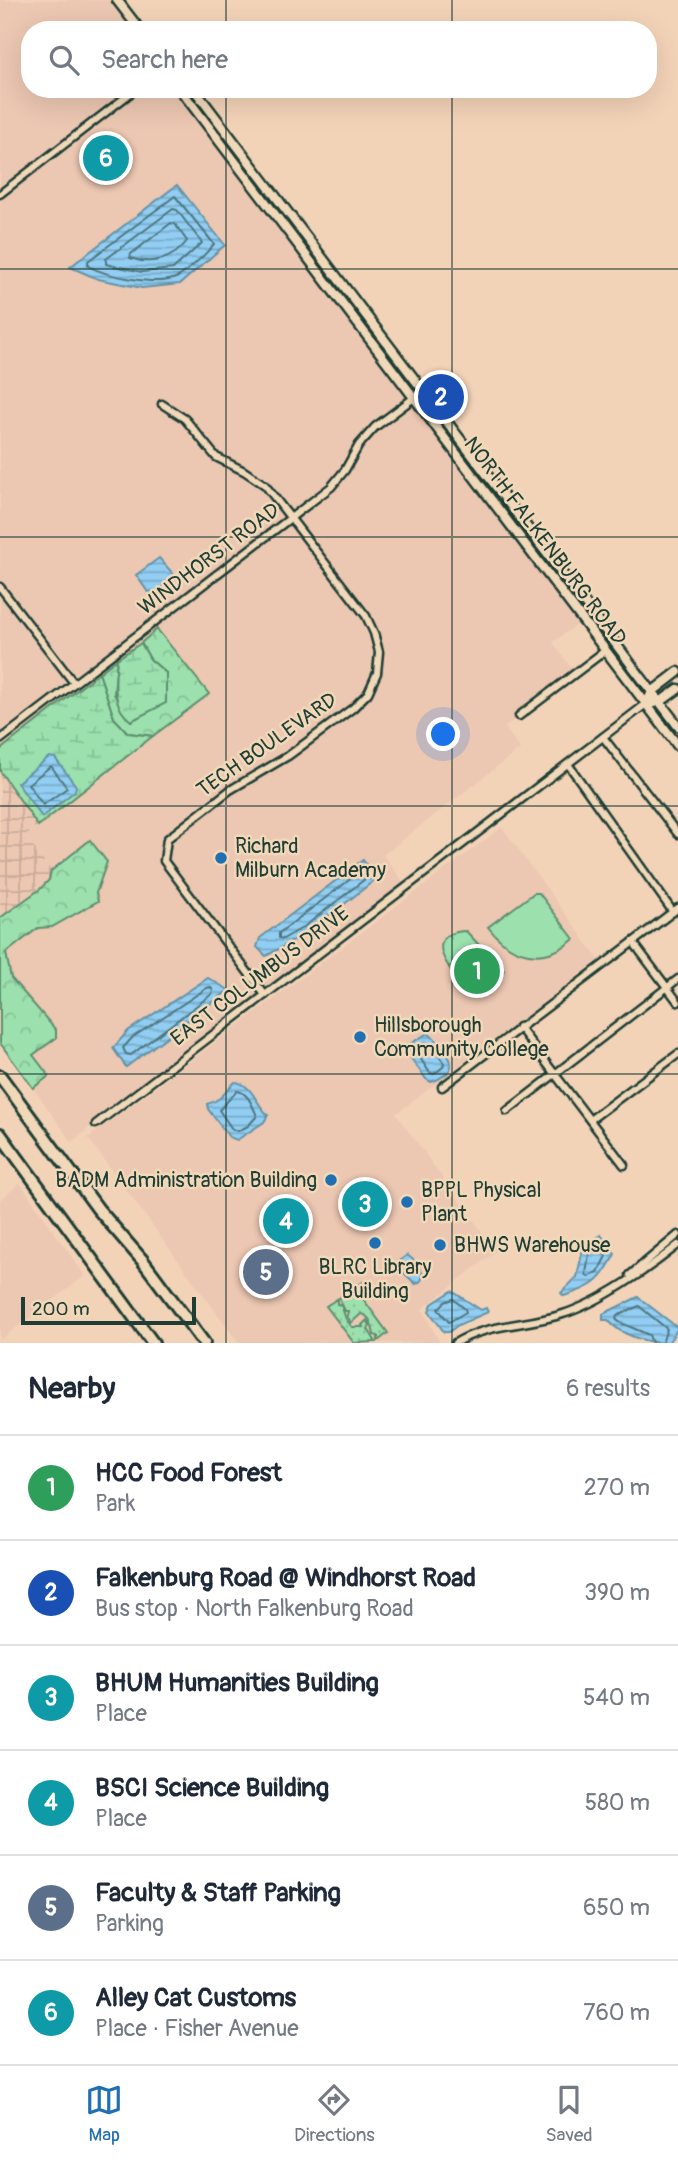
<!DOCTYPE html>
<meta charset="utf-8">
<style>
:root{--surface:#fff;--page:#f6f6f7;--text:#1f2937;--muted:#747a83;--line:#e0e1e3;--accent:#1f6fb2}
body{margin:0;font-family:Pangolin,sans-serif;background:var(--page);color:var(--text)}
.scale{position:absolute;left:21px;bottom:18px;width:175px;box-sizing:border-box;padding-left:7px;border:4px solid #1f3d34;border-top:0;font-size:19px;line-height:24px;white-space:nowrap;color:#1f3d34;-webkit-text-stroke:5px #f1d8b9;paint-order:stroke}
.you{position:absolute;left:444px;top:735px;width:24px;height:24px;margin:-18px;border:5px solid #fff;border-radius:50%;background:#1a73e8;box-shadow:0 0 0 10px #1a73e833}
.badge{display:grid;place-items:center;width:46px;height:46px;border-radius:50%;background:var(--accent);color:#fff;font-size:23px;font-weight:700}
.pin{position:absolute;translate:-50% -50%;border:4px solid #fff;box-shadow:0 2px 7px #0006}
.list{margin:0;padding:0;list-style:none}
h2{display:flex;justify-content:space-between;align-items:center;height:91px;margin:0;padding:0 28px;font-size:30px}
h2 small{font-size:23px;font-weight:400;color:var(--muted)}
.list li{display:grid;grid-template-columns:46px 1fr auto;gap:21px;align-items:center;box-sizing:border-box;height:105px;padding:0 28px;border-top:2px solid var(--line)}
.list b{display:block;font-size:26px;white-space:nowrap}
.list p{margin:0;font-size:23px;white-space:nowrap;color:var(--muted)}
.list em{font-size:23px;font-style:normal;color:var(--muted)}
.icon{flex:none;width:38px;height:38px;fill:none;stroke:currentColor;stroke-width:2;stroke-linecap:round;stroke-linejoin:round}
.map{position:relative;flex:none;width:678px;height:1343px;overflow:hidden}
.search{position:absolute;background:var(--surface);box-shadow:0 7px 28px #0002;left:21px;right:21px;top:21px;height:77px;display:flex;align-items:center;gap:18px;box-sizing:border-box;padding:0 24px;border-radius:28px;color:var(--muted);font-size:26px}
.sheet{height:721px;background:var(--surface)}
nav{display:flex;justify-content:space-around;align-items:center;box-sizing:border-box;height:98px;border-top:2px solid var(--line);background:var(--surface);font-size:19px;color:var(--muted)}
nav a{display:grid;justify-items:center;gap:4px}
nav .on{color:var(--accent)}
.map>svg:first-child{display:block}
</style>
<div class="map">
<svg width="678" height="1343" viewBox="0 0 678 1343">
<defs>
<pattern id="industrial-grid" width="8" height="8" patternUnits="userSpaceOnUse" patternTransform="scale(1.75)"><rect width="8" height="8" fill="#ecc7b2"/><path d="M0 4h8M4 0v8" fill="none" stroke="#caac9a"/></pattern>
<pattern id="green-dots" width="8" height="8" patternUnits="userSpaceOnUse" patternTransform="scale(1.75)"><rect width="8" height="8" fill="#9be0ad"/><path d="M2 2h.1M6 6h.1" fill="none" stroke="#85c195" stroke-width="1.8" stroke-linecap="round"/></pattern>
<pattern id="forest-crowns" width="20" height="18" patternUnits="userSpaceOnUse" patternTransform="scale(1.75)"><rect width="20" height="18" fill="#9be0ad"/><path d="M2 6a3 3 0 1 1 6 0M12 15a3 3 0 1 1 6 0" fill="none" stroke="#85c195"/></pattern>
<pattern id="wetland-marsh" width="20" height="14" patternUnits="userSpaceOnUse" patternTransform="scale(1.75)"><rect width="20" height="14" fill="#9be0ad"/><path d="M1 5h8M5 5V1M11 12h8M15 12V8" fill="none" stroke="#85c195"/></pattern>
<pattern id="water-rules" width="6" height="5" patternUnits="userSpaceOnUse" patternTransform="scale(1.75)"><rect width="6" height="5" fill="#92cef3"/><path d="M0 2.5h6" fill="none" stroke="#77a8c6"/></pattern>
</defs>
<rect width="100%" height="100%" fill="#f3d3b8"/>
<filter id="ink" filterUnits="userSpaceOnUse"><feTurbulence type="fractalNoise" baseFrequency=".0143" numOctaves="2"/><feDisplacementMap in="SourceGraphic" scale="14" xChannelSelector="R" yChannelSelector="G"/><feConvolveMatrix kernelMatrix="1 2 1 2 8 2 1 2 1" color-interpolation-filters="sRGB"/></filter>
<g filter="url(#ink)">
<g fill="#ecc7b2" fill-rule="evenodd">
<polygon points="0,0 113,0 136,30 30,30 30,89 130,89 0,190"/>
<path d="M 141,89 L 176,89 L 410,397 L 373,425 L 356,443 L 343,468 L 329,485 L 292,515 L 245,468 L 218,454 L 188,417 L 160,400 L 158,405 L 183,421 L 214,459 L 263,488 L 287,518 L 74,679 L 0,582 L 0,198 ZM 159,559 L 174,580 L 153,593 L 140,570 Z"/>
<polygon points="183,89 190,89 293,224 288,227"/>
<polygon points="297,229 419,390 415,393 293,232"/>
<polygon points="423,396 590,615 586,618 419,399"/>
<polygon points="414,402 581,622 553,642 573,671 515,715 517,718 505,727 520,749 383,855 405,884 265,990 167,861 170,841 232,793 290,759 355,710 371,695 380,674 382,651 377,632 368,615 296,520 333,490 348,471 361,447 377,430"/>
<polygon points="291,524 363,618 371,634 376,651 374,672 366,691 351,705 286,753 228,787 165,836 161,860 260,994 92,1123 93,1125 72,1142 33,1088 49,1076 33,1055 56,1038 56,1030 11,978 5,953 38,927 52,927 97,901 90,840 51,871 26,836 208,694 141,643 117,659 0,750 0,744"/>
<polygon points="0,592 70,683 0,736"/>
<polygon points="502,827 599,960 396,1114 496,1251 422,1309 440,1343 239,1343 88,1138"/>
<polygon points="20,1183 85,1276 0,1340 0,1200"/>
</g>
<polygon fill="url(#industrial-grid)" points="0,771 38,825 26,836 51,871 49,880 0,918"/>
<g fill="url(#green-dots)" stroke="#5d8e70" stroke-width="2">
<polygon points="480,946 504,970 498,979 473,995 458,981 449,967"/>
<path d="M 363,1282 L 369,1290 L 361,1296 L 388,1333 L 378,1341 L 378,1336 L 374,1335 C 372,1326 371,1316 361,1314 L 351,1323 L 347,1316 L 348,1311 L 345,1311 L 339,1298 Z"/>
<polygon points="337,1299 337,1304 341,1305 346,1319 352,1327 363,1327 362,1325 367,1320 370,1325 368,1329 376,1342 354,1343 326,1306"/>
</g>
<g fill="url(#forest-crowns)" stroke="#5d8e70" stroke-width="2">
<polygon points="157,629 209,694 153,736 128,733 114,718 99,673 117,659 114,694 131,721 149,710 166,673 150,659 141,643"/>
<polygon points="90,840 107,862 96,893 98,901 52,927 38,928 6,953 11,978 56,1030 56,1038 33,1055 49,1076 33,1088 0,1043 0,918 40,889 49,880 51,871"/>
<path d="M 466,931 L 480,946 L 449,967 C 435,946 439,932 466,931 Z"/>
</g>
<g fill="url(#wetland-marsh)" stroke="#5d8e70" stroke-width="2">
<path d="M 141,643 L 150,659 L 166,673 L 166,703 L 131,721 C 111,707 115,681 117,659 Z"/>
<polygon points="99,673 114,718 128,733 153,736 38,826 0,771 0,750"/>
</g>
<path fill="#9be0ad" stroke="#5d8e70" stroke-width="2" d="M 534,893 L 539,893 L 574,939 C 544,965 511,957 488,927 Z"/>
<g fill="url(#water-rules)" stroke="#6494a7" stroke-width="2">
<polygon points="177,185 225,245 180,284 142,288 98,279 70,267"/>
<polygon points="159,558 176,577 174,580 153,593 148,592 136,575"/>
<polygon points="49,757 55,758 76,786 75,791 42,817 17,783"/>
<polygon points="363,860 377,878 308,933 266,956 257,947 260,938"/>
<polygon points="208,978 229,990 126,1067 113,1048 128,1031"/>
<path d="M 428,1033 C 438,1042 461,1062 446,1074 C 441,1078 438,1080 431,1082 L 426,1079 L 408,1054 L 410,1044 Z"/>
<path d="M 235,1082 C 253,1084 256,1105 268,1115 L 264,1122 L 237,1140 L 229,1137 L 208,1109 L 207,1104 C 222,1100 225,1092 235,1082 Z"/>
<path d="M 601,1235 L 615,1254 C 601,1281 594,1287 564,1296 L 561,1293 L 577,1277 L 583,1248 Z"/>
<path d="M 407,1255 C 416,1261 431,1278 416,1284 L 395,1265 Z"/>
<polygon points="452,1291 481,1310 486,1308 488,1312 458,1325 449,1332 444,1332 429,1311 432,1304"/>
<path d="M 638,1297 L 678,1328 L 668,1343 C 648,1343 621,1336 608,1320 L 603,1320 L 603,1314 Z"/>
</g>
<g fill="none" stroke-linecap="round" stroke-linejoin="round">
<g stroke="#4d7780" stroke-width="2">
<path d="M 175,196 L 214,244 C 208,252 187,272 178,277 C 158,287 106,276 88,266 L 88,261 Z"/>
<polygon points="173,209 177,210 202,243 173,269 142,272 106,264 106,259"/>
<path d="M 171,223 L 175,224 L 187,241 C 174,259 152,266 130,258 L 131,254 Z"/>
<polygon points="51,766 67,788 43,805 28,784"/>
<polygon points="360,872 365,874 365,879 304,927 283,939 279,938 279,933"/>
<polygon points="210,987 213,990 212,994 131,1055 126,1054 123,1048 133,1037 207,988"/>
<polygon points="424,1043 430,1044 444,1063 443,1067 434,1074 430,1073 416,1052 417,1048"/>
<path d="M 237,1091 C 248,1092 253,1107 257,1116 L 248,1126 L 238,1131 L 232,1129 L 219,1110 Z"/>
<polygon points="598,1246 602,1247 606,1256 598,1272 588,1277 586,1274 589,1254"/>
<polygon points="453,1299 465,1309 466,1312 449,1322 438,1309 445,1302"/>
<polyline points="652,1343 649,1335 619,1322 616,1319 617,1316 639,1306 667,1329 662,1343"/>
</g>
<g stroke="#1f3d34" stroke-width="11">
<g id="minor">
<polyline points="0,194 136,89"/>
<polyline points="162,404 185,419 216,457 244,471 265,485 366,616 374,633 379,652 377,673 368,693 353,708 288,756 230,790 167,839 164,861 265,995"/>
<polyline points="0,587 74,683"/>
<polyline points="519,716 606,650"/>
<polyline points="603,737 678,834"/>
<polyline points="0,740 331,487 345,470 359,445 375,427 423,391"/>
<polyline points="568,764 673,912"/>
<polyline points="633,942 678,1002"/>
<polyline points="519,1027 624,1165"/>
<polyline points="442,1087 678,908"/>
<polyline points="507,1111 678,979"/>
<polyline points="590,1120 678,1054"/>
<polyline points="96,1124 646,704"/>
<polyline points="630,1275 678,1235"/>
<path d="M 455,1343 C 488,1323 527,1326 563,1314 C 599,1303 648,1269 678,1245"/>
</g>
</g>
<g stroke="#1f3d34" stroke-width="13">
<g id="tertiary">
<polyline points="117,0 140,30"/>
<polyline points="180,89 678,746"/>
<polyline points="194,89 678,726"/>
<polyline points="646,704 652,692 678,672"/>
<polyline points="646,704 660,702 678,689"/>
</g>
</g>
<g stroke="#1f3d34" stroke-width="16">
<g id="motorway">
<polyline points="0,1076 98,1209 143,1261 204,1343"/>
<polyline points="0,1134 153,1343"/>
</g>
</g>
<use href="#minor" stroke="#f1d8b9" stroke-width="6"/>
<use href="#tertiary" stroke="#f1d8b9" stroke-width="8"/>
<use href="#motorway" stroke="#f1d8b9" stroke-width="10"/>
</g>
</g>
<path fill="none" stroke="#1f3d34" stroke-width="2" stroke-opacity="0.55" d="M 226,0 L 226,30M 452,0 L 452,30M 226,89 L 226,1343M 452,89 L 452,1343M 0,269 L 678,269M 0,537 L 678,537M 0,806 L 678,806M 0,1074 L 678,1074"/>
<g fill="#1f6fb2" stroke="#f1d8b9" stroke-width="2.5">
<circle cx="221" cy="858" r="7"/>
<circle cx="360" cy="1037" r="7"/>
<circle cx="331" cy="1180" r="7"/>
<circle cx="407" cy="1202" r="7"/>
<circle cx="375" cy="1243" r="7"/>
<circle cx="440" cy="1245" r="7"/>
</g>
<g text-anchor="middle" dominant-baseline="central" stroke-width="5" stroke-linejoin="round" paint-order="stroke">
<g font-size="21" fill="#1f3d34" stroke="#f1d8b9">
<text transform="translate(545 541) rotate(53)">NORTH FALKENBURG ROAD</text>
<text transform="translate(209 559) rotate(-37)">WINDHORST ROAD</text>
<text transform="translate(267 745) rotate(-35)">TECH BOULEVARD</text>
<text transform="translate(260 976) rotate(-37)">EAST COLUMBUS DRIVE</text>
</g>
<g font-size="21" fill="#1f3d34" stroke="#f1d8b9" text-anchor="start">
<text x="235" y="846">Richard<tspan x="235" dy="24">Milburn Academy</tspan></text>
<text x="374" y="1025">Hillsborough<tspan x="374" dy="24">Community College</tspan></text>
<text x="317" y="1180" text-anchor="end">BADM Administration Building</text>
<text x="421" y="1190">BPPL Physical<tspan x="421" dy="24">Plant</tspan></text>
<text x="454" y="1245">BHWS Warehouse</text>
<text x="375" y="1267" text-anchor="middle">BLRC Library<tspan x="375" dy="24">Building</tspan></text>
</g>
</g>
</svg>
<div class="scale">200 m</div>
<div class="you"></div>
<div class="pin badge" style="left:477px;top:971px;background:#2e9e5b">1</div>
<div class="pin badge" style="left:441px;top:397px;background:#1a4fb4">2</div>
<div class="pin badge" style="left:365px;top:1204px;background:#0f9aa8">3</div>
<div class="pin badge" style="left:286px;top:1221px;background:#0f9aa8">4</div>
<div class="pin badge" style="left:266px;top:1272px;background:#5c6f8a">5</div>
<div class="pin badge" style="left:106px;top:158px;background:#0f9aa8">6</div>
<div class="search"><svg class="icon" aria-label="search" viewBox="0 0 24 24"><circle cx="10" cy="10" r="6"/><path d="M15 15l6 6"/></svg>Search here</div>
</div>
<section class="sheet">
<h2>Nearby<small>6 results</small></h2>
<ul class="list">
<li><span class="badge" style="background:#2e9e5b">1</span><div><b>HCC Food Forest</b><p>Park</p></div><em>270 m</em></li>
<li><span class="badge" style="background:#1a4fb4">2</span><div><b>Falkenburg Road @ Windhorst Road</b><p>Bus stop · North Falkenburg Road</p></div><em>390 m</em></li>
<li><span class="badge" style="background:#0f9aa8">3</span><div><b>BHUM Humanities Building</b><p>Place</p></div><em>540 m</em></li>
<li><span class="badge" style="background:#0f9aa8">4</span><div><b>BSCI Science Building</b><p>Place</p></div><em>580 m</em></li>
<li><span class="badge" style="background:#5c6f8a">5</span><div><b>Faculty &amp; Staff Parking</b><p>Parking</p></div><em>650 m</em></li>
<li><span class="badge" style="background:#0f9aa8">6</span><div><b>Alley Cat Customs</b><p>Place · Fisher Avenue</p></div><em>760 m</em></li>
</ul>
</section>
<nav>
<a class="on"><svg class="icon" aria-label="map" viewBox="0 0 24 24"><path d="M3 6l6-2 6 2 6-2v14l-6 2-6-2-6 2zM9 4v14M15 6v14"/></svg>Map</a>
<a><svg class="icon" aria-label="directions" viewBox="0 0 24 24"><path d="M12 3l9 9-9 9-9-9zM9 14v-3h6M13 9l2 2-2 2"/></svg>Directions</a>
<a><svg class="icon" aria-label="saved" viewBox="0 0 24 24"><path d="M7 4h10v16l-5-4-5 4z"/></svg>Saved</a>
</nav>
